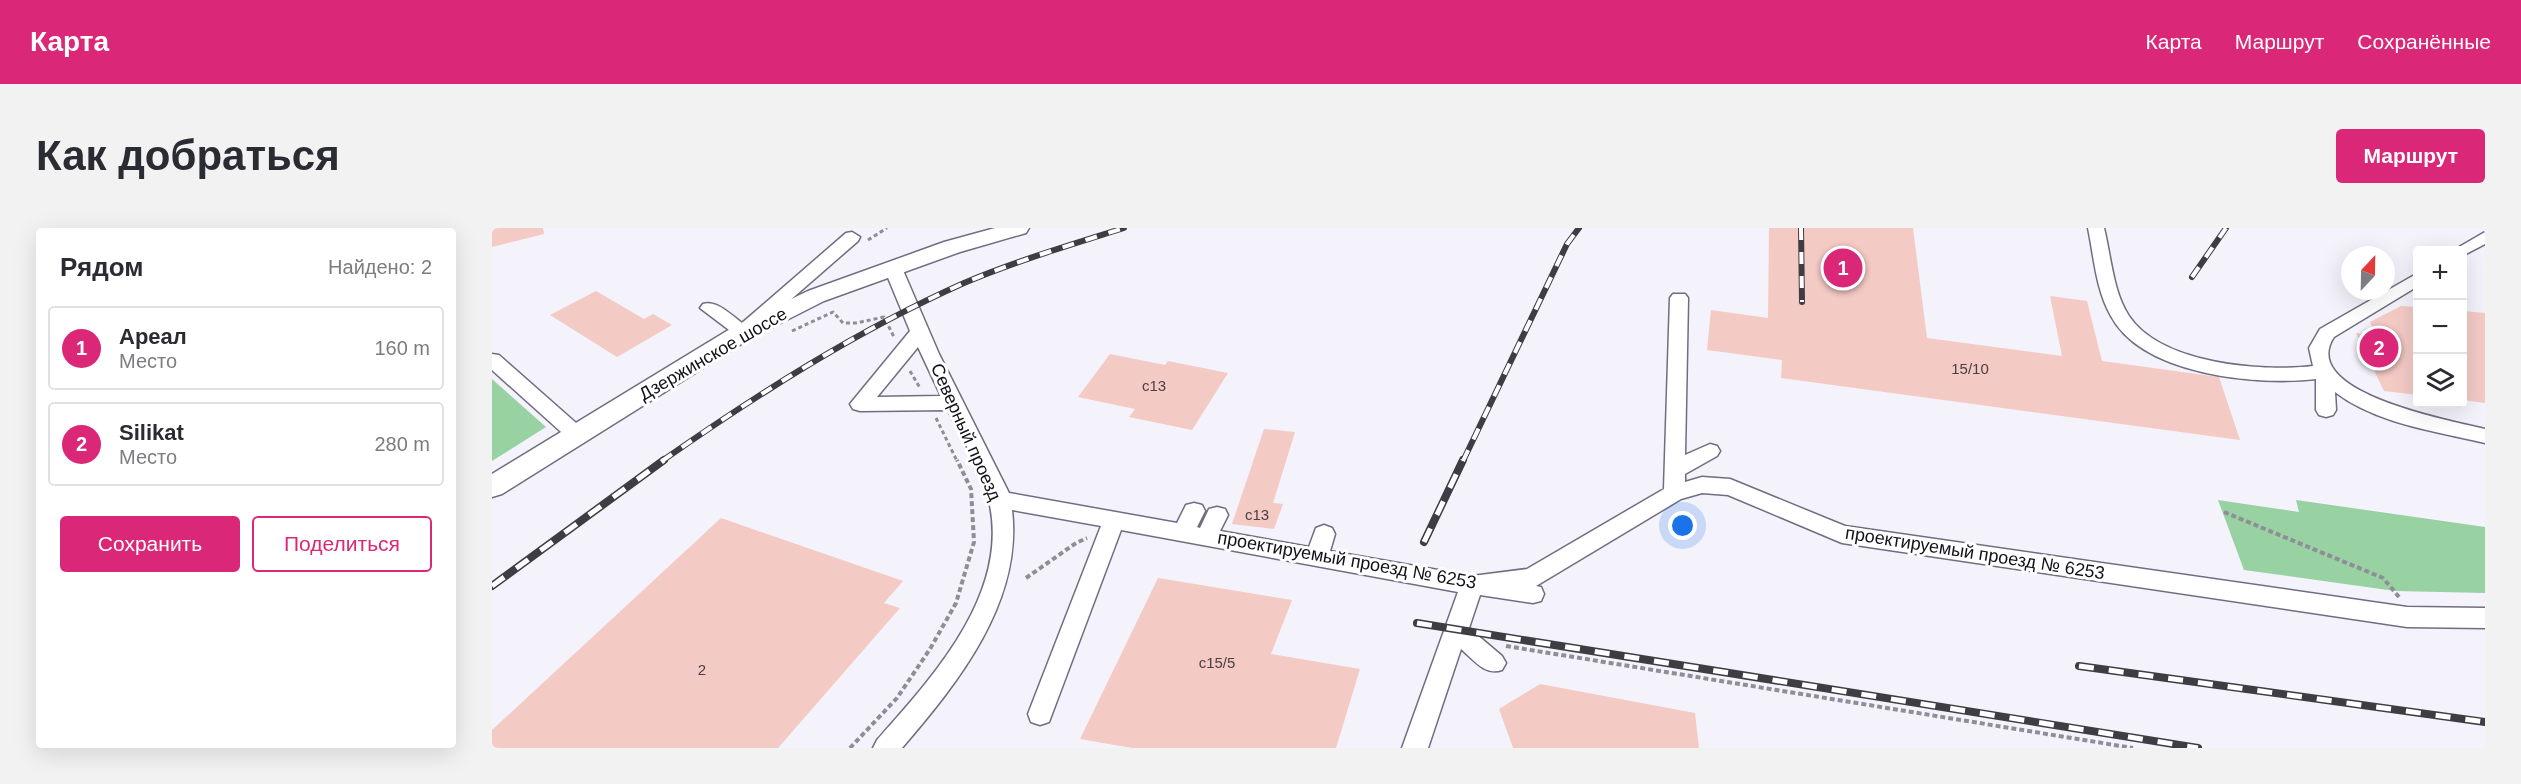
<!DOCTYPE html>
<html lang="ru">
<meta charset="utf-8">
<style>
:root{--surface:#fff;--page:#f2f2f3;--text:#2b2b33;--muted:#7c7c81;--line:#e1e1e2;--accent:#db2777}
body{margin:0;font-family:Arial,sans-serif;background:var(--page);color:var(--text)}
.controls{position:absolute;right:18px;top:18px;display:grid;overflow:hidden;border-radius:6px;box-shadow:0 6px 24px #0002}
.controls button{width:54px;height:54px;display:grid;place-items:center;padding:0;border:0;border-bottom:2px solid var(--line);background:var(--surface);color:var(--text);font:30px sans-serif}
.compass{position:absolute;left:1849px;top:18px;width:54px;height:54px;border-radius:50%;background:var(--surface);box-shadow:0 6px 24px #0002;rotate:22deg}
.you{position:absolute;left:1191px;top:298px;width:21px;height:21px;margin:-15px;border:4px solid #fff;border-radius:50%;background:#1a73e8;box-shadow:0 0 0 9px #1a73e833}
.badge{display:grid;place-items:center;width:39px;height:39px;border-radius:50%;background:var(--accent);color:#fff;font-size:20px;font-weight:700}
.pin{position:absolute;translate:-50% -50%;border:3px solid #fff;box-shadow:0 2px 6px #0006}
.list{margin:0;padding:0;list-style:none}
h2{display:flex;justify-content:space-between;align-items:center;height:78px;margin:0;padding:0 24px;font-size:26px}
h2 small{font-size:20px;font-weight:400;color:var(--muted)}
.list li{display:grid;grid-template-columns:39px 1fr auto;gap:18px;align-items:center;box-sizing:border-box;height:84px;margin:0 12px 12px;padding:0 12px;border:2px solid var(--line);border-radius:6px}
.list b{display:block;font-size:22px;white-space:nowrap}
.list p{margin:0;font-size:20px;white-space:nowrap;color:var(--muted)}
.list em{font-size:20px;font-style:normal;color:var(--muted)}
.actions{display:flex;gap:12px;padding:18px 24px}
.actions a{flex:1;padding:14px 0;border:2px solid var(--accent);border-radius:6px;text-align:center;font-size:21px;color:var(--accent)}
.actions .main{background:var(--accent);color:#fff}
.icon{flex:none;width:33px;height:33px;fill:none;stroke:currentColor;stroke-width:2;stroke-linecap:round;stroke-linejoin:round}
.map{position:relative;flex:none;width:1993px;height:520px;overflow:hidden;border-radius:6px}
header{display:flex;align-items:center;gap:36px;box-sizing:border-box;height:84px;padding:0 30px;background:var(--accent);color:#fff}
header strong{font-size:28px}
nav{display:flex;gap:33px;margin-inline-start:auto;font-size:21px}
.intro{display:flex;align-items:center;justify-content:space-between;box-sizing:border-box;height:144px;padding:0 36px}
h1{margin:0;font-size:42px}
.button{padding:15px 27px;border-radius:6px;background:var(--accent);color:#fff;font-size:21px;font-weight:700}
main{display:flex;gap:36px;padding:0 36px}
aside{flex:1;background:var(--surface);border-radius:6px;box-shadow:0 6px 24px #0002}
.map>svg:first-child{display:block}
</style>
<header>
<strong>Карта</strong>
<nav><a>Карта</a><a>Маршрут</a><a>Сохранённые</a></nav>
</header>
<div class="intro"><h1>Как добраться</h1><a class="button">Маршрут</a></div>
<main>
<aside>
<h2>Рядом<small>Найдено: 2</small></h2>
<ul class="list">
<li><span class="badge">1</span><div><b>Ареал</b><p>Место</p></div><em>160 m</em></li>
<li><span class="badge">2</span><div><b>Silikat</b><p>Место</p></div><em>280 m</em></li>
</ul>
<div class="actions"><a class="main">Сохранить</a><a>Поделиться</a></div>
</aside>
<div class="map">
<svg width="1993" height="520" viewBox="0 0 1993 520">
<rect width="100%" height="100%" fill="#f4f2fb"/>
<g fill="#98d2a3">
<polygon points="0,151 54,199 0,233"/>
<polygon points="1726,272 1807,284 1804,272 1993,299 1993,365 1903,363 1752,342"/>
</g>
<g fill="#f4cac5">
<polygon points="0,0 51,0 52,6 0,19"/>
<polygon points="1277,0 1421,0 1435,110 1570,128 1558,68 1595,73 1610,133 1727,149 1748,212 1289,150 1290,132 1215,122 1219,82 1276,90"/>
<polygon points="104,63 152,91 161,86 180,97 125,129 58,87"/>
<polygon points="1909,78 1926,79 1926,167 1892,163 1864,105 1884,107 1878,94"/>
<polygon points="1971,83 1993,85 1993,175 1971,172"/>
<polygon points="618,126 673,137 676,133 736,145 700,202 637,189 643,181 586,169"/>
<polygon points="772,201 803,204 781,275 791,276 782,301 740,296"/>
<polygon points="229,290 411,353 392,375 408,380 286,520 0,520 0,502"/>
<polygon points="666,350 800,372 779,426 868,441 844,520 640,520 588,511"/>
<polygon points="1048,456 1203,485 1207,520 1021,520 1007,481"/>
</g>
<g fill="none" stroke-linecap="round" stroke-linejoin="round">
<g stroke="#716d80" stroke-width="3">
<g id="minor">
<path d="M 1596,0 L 1612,0 C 1619,28 1621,64 1637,88 C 1669,136 1769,144 1821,138 L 1817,120 L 1828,101 L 1926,45 L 1926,58 L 1842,109 C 1805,165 1961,193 1993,201 L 1993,215 C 1943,203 1885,196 1843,164 L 1844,182 L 1841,187 L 1834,189 L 1827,187 L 1824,182 L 1824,151 C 1765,158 1650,147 1619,88 C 1604,62 1602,29 1596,0 Z"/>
<path d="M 360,4 L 368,9 L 366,13 L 257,108 L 245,108 L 208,80 L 211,76 C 225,72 239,87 250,95 L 354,5 Z"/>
<polygon points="1993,4 1993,16 1970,28 1970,22 1962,22"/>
<path d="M 401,35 L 407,36 L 410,40 L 447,126 L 517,265 L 685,295 L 694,277 L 702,275 L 710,277 L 713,283 L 705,299 L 708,300 L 717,281 L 725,279 L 733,281 L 736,287 L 728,303 L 817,319 L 824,300 L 832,297 L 840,300 L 843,306 L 838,323 L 980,348 L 1035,341 L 1172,261 L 1178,70 L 1181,66 L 1193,66 L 1196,70 L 1193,227 L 1218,216 L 1225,218 L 1228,223 L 1225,228 L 1193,246 L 1193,254 L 1210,249 L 1238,251 L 1353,298 L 1915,379 L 1993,380 L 1993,400 L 1915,399 L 1350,315 L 1236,267 L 1210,265 L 1189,271 L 1044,358 L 1049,359 L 1052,366 L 1049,373 L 1041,375 L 988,367 L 977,400 L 1010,428 L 1014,435 L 1010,442 C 993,448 982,432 969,421 L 936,520 L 910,520 L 966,364 L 629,302 L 557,494 L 548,497 L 539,494 L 536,486 L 609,298 L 520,282 C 531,374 466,455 410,520 L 381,520 L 385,512 C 442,448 521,362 496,269 C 489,239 469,210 456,182 L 368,183 L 361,181 L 358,176 L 418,103 L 392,40 L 395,36 ZM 426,119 L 449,168 L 385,169 Z"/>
<polygon points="0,126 7,127 92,202 95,207 92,212 85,214 78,212 0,142"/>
</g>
</g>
<g stroke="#716d80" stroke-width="3">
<polygon id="major" points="503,0 537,0 534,5 468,24 332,73 259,110 10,266 0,269 0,246 243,98 316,63 452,14"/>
</g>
<g stroke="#8f8d95" stroke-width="3" stroke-dasharray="4 3" stroke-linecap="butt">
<polyline points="376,12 395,0"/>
<polyline points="300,103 341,84 351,95 364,95 392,89 402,109"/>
<polyline points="418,143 428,160"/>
<polyline points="444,190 465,233"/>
</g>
<g stroke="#8f8d95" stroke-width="4" stroke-dasharray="5 3" stroke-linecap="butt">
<polyline points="1732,284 1891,350 1907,369"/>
<polyline points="534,350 584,315 595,310"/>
<polyline points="1014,418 1641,520"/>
<polyline points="358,520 405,470 438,421 464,375 482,314 479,261 465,232"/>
</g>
<use href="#minor" fill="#fff" fill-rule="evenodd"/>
<use href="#major" fill="#fff" fill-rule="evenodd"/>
<g stroke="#3e3d44" stroke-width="6">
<g id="rail-far1">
<polyline points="1309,0 1310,74"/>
<polyline points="1700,49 1734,0"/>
<path d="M 170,233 C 266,166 364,103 472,55 C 524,33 578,17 632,0"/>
<polyline points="971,233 1075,16 1087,0"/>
</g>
</g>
<g stroke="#3e3d44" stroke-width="8">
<g id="rail">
<polyline points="932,314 971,232"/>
<polyline points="0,358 172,232"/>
<polyline points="925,395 1706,520"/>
<polyline points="1587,438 1993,494"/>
</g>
</g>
<use href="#rail-far1" stroke="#fff" stroke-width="4" stroke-dasharray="12" stroke-linecap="butt"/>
<use href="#rail" stroke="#fff" stroke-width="5" stroke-dasharray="15" stroke-linecap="butt"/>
</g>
<g text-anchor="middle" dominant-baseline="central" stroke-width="6" stroke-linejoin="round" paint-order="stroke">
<g font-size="15" fill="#4a3f43">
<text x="1478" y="140">15/10</text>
<text x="662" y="157">с13</text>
<text x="765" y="286">с13</text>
<text x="725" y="434">с15/5</text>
<text x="210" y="441">2</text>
</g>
<g font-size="18" fill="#121118" stroke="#fff">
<text transform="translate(221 126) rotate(-30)">Дзержинское шоссе</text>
<text transform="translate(474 204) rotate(66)">Северный проезд</text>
<text transform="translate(1483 325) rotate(9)">проектируемый проезд № 6253</text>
<text transform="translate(855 332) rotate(10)">проектируемый проезд № 6253</text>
</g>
</g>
</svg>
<div class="controls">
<button>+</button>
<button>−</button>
<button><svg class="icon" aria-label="layers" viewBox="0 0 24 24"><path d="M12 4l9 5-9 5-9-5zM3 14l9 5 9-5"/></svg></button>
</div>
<svg class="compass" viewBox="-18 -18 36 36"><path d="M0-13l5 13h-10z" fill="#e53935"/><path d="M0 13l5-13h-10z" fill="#7c7c81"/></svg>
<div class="you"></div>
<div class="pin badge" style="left:1351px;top:40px">1</div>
<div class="pin badge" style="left:1887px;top:120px">2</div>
</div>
</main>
